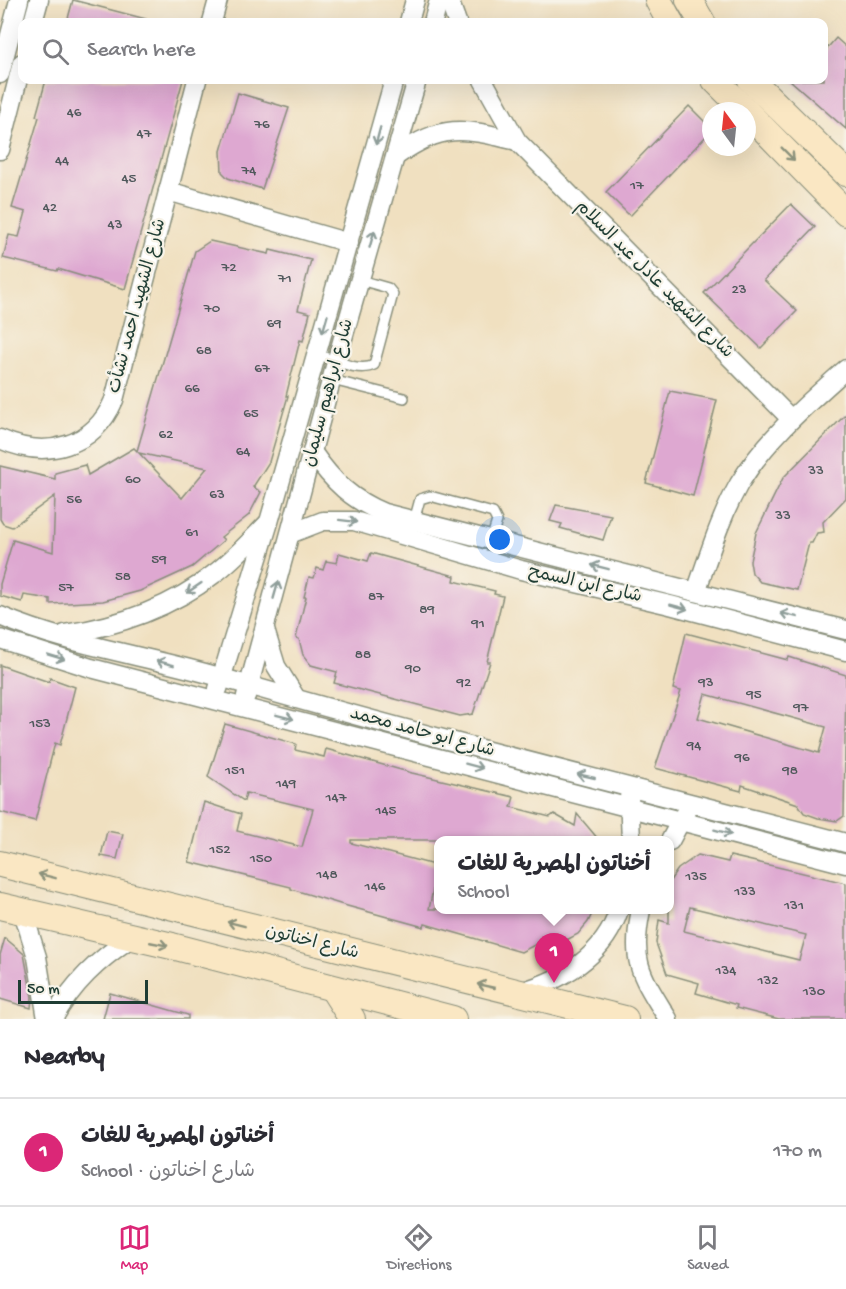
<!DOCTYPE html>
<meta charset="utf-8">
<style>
:root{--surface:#fff;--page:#f7f7f7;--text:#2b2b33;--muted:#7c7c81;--line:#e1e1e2;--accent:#db2777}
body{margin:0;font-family:"Gochi Hand","Playpen Sans Arabic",sans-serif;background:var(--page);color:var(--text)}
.compass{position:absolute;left:702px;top:102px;width:54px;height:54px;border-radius:50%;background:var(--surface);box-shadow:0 6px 24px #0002;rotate:345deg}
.scale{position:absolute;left:18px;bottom:15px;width:130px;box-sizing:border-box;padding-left:6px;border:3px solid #1f3d34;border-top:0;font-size:16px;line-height:21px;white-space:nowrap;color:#1f3d34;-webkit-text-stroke:4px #f7f3e8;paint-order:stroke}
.you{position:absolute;left:500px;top:540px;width:21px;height:21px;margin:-15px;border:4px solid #fff;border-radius:50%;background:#1a73e8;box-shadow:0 0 0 9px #1a73e833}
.badge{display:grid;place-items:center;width:39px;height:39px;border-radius:50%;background:var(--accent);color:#fff;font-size:20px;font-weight:700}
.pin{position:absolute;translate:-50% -50px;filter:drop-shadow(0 2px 3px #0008)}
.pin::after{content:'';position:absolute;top:32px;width:21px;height:18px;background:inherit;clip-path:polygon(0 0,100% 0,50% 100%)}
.popup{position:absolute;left:434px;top:836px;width:240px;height:78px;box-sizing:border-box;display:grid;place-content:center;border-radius:12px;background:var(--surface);filter:drop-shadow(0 2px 4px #0005);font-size:20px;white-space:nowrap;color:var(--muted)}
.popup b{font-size:22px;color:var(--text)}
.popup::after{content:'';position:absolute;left:50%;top:100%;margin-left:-12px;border:12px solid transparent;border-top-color:var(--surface)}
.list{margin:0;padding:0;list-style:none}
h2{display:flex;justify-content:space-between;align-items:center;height:78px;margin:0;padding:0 24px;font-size:26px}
h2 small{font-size:20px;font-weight:400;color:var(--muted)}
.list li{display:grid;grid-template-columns:39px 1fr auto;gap:18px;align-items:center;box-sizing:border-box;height:108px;padding:0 24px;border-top:2px solid var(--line)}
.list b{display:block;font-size:22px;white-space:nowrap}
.list p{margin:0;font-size:20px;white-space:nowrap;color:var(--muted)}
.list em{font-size:20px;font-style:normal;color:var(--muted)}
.icon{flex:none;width:33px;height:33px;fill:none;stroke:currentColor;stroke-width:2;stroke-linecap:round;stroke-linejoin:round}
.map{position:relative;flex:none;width:846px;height:1019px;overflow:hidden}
.search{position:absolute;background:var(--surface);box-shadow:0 6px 24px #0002;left:18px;right:18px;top:18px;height:66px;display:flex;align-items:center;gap:15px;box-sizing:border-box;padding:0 21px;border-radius:12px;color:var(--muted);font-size:22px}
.sheet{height:186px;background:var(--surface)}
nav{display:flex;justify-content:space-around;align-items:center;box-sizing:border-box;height:84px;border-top:2px solid var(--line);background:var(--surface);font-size:16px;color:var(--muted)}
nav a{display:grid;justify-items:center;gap:3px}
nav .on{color:var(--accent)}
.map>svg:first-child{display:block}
</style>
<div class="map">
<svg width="846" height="1019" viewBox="0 0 846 1019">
<rect width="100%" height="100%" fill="#f7f3e8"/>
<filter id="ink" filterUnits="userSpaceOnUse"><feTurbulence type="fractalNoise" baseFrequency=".0167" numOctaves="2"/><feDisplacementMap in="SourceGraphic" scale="12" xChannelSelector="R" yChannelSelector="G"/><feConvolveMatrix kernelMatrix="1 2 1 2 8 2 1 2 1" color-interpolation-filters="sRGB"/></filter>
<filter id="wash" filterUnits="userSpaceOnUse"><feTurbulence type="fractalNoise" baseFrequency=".008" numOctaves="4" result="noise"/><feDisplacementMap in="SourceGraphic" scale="24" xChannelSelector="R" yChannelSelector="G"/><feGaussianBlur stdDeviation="1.35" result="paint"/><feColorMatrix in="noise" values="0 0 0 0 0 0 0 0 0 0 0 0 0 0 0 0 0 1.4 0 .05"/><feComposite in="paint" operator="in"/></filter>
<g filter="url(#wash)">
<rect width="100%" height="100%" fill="#f0e0c0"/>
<g id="blocks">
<g fill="#dea8d1" fill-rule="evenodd">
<polygon points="73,0 146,19 145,22 67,22"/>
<polygon points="836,38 846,47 846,129 790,80 824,80 824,52"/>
<polygon points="46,80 183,80 125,289 58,269 57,271 3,258 9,235 19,237 26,212 12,208 39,117 36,116"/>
<polygon points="238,93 289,108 262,189 228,178 222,172 221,151"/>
<polygon points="689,106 711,128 711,131 630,216 606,192"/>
<polygon points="791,204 815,227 764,280 797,311 761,348 704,293"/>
<path d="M 210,241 L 269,254 L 270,250 L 311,260 L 298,310 L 310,313 L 303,341 L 300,340 L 286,396 L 288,396 L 269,462 L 253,487 L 261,492 L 249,515 L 221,537 L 224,540 L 192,567 L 140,591 L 103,601 L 50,604 L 50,599 L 24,595 L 22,602 L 0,596 L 0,584 L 13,540 L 53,552 L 55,496 L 12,527 L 3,524 L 0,519 L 0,466 L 55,479 L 55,473 L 85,465 L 88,475 L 134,448 L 137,451 L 195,251 ZM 139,453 L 207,468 L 182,498 Z"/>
<polygon points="670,391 717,400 693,496 646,483"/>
<polygon points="846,414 846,498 823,522 824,532 817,533 812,543 809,543 797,590 760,582 752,573 750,561 756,533 783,478"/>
<polygon points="556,505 611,515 603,540 560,528 562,524 550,521"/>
<polygon points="339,553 368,561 371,553 455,576 454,581 495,591 494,594 503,596 487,662 490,662 473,714 460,716 334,683 337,672 311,665 303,655 299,639 296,638 306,597 304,597 309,577 314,578 317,568 323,570 326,561 337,563"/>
<path d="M 686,633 L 788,660 L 789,657 L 846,675 L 844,816 L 837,821 L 818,818 L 804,813 L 798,804 L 742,785 L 741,791 L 655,768 L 681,691 L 673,689 ZM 705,694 L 826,727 L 819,753 L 698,718 Z"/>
<polygon points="0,665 49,682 50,678 75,687 60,745 55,743 35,821 0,812"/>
<polygon points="225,724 296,744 295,750 324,757 326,749 412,773 514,797 511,807 550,817 554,814 575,826 577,814 599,840 351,840 351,843 438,866 429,909 594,909 588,922 578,934 542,953 546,939 521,952 425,924 424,927 340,904 291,889 291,887 189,862 204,802 241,814 237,831 302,847 313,809 246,793 244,801 208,777"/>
<polygon points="107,831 123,834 117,859 101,856"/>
<path d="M 698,855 L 728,862 L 730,856 L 846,883 L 846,1019 L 779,1019 L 736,1008 L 737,1005 L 696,993 L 699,983 L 667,974 L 656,943 L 659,920 L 669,923 L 669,882 L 678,869 ZM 690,907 L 806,935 L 799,960 L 684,931 Z"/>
<polygon points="5,938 24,954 32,997 31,1008 0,999 0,955"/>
<polygon points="110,993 188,1015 188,1019 103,1019"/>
</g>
</g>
</g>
<g filter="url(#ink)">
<use href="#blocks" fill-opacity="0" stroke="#888e7a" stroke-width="1.5"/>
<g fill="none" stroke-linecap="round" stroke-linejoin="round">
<g stroke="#888e7a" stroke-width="12">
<g id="lane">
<path d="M 316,354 C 333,359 358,373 374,365 L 393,294 L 388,288 L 360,280"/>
<polyline points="332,380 404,398"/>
<polyline points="414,521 420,499 430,496 493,513 497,521 491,540"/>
</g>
</g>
<g stroke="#888e7a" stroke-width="21">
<g id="street">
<polyline points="449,0 457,22"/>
<polyline points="33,22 39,0"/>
<polyline points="212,22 218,0"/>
<polyline points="409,22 415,0"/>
<polyline points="433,22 439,0"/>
<polyline points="0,74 19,0"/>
<polyline points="483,80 517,141 791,419"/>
<polyline points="0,150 22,63"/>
<path d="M 396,156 C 444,123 462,128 517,141"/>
<polyline points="168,191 349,243"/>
<path d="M 0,439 C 46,460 94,447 114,400 L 197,80"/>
<path d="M 313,453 C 333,482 352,500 384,513 L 846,630"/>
<polyline points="292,533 323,521 354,521 521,570 670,605 846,651"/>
<path d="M 696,592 C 709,555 720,518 739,484 C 767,438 807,404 846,369"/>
<path d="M 0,616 C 70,646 150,656 223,678 C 429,738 638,789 846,843"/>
<polyline points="265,630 276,666 296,698"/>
<path d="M 65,634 C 118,626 172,607 214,574 C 234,559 251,540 268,523"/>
<polyline points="0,639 91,668 846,864"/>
<polyline points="218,689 269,522 394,80"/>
<polyline points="246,696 337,359 417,80"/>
<polyline points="629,797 631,840"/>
<polyline points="670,841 686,811"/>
<path d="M 641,910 C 630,962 641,975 668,1019"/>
<polyline points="23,912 37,957 47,1019"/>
<path d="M 520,992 C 565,979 604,956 619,910"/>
<path d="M 53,1019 C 72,984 98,960 131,938"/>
</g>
</g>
<g stroke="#888e7a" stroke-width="28">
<g id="secondary">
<polyline points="658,0 670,22"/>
<polyline points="689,0 702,22"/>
<polyline points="715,80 746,111"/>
<polyline points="751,80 846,173"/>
<polyline points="747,112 846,213"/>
<polyline points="0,864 625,1019"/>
<polyline points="0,906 172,946 453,1019"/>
<polyline points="333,989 352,1019"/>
</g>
</g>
<use href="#lane" stroke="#fff" stroke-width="9"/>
<use href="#street" stroke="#fff" stroke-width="18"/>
<use href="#secondary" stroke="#fae7c3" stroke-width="26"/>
</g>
<defs><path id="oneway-shaft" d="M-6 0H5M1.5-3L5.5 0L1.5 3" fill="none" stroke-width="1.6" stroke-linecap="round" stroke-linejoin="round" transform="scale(1.5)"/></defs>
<g stroke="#8f9e9a">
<use href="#oneway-shaft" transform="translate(378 136) rotate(105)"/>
<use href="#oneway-shaft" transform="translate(372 239) rotate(-74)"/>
<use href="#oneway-shaft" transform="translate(325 324) rotate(106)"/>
<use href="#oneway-shaft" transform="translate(348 521) rotate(7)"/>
<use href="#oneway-shaft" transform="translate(600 567) rotate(-166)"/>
<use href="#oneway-shaft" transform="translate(194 588) rotate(146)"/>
<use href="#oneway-shaft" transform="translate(276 590) rotate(-74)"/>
<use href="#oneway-shaft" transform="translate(679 607) rotate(15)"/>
<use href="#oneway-shaft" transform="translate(789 615) rotate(-166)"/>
<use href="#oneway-shaft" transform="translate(56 657) rotate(17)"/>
<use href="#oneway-shaft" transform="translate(165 663) rotate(-166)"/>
<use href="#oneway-shaft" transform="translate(285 717) rotate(14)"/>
<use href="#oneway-shaft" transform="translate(474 766) rotate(15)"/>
<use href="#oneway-shaft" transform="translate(586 776) rotate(-167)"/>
<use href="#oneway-shaft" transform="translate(723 832) rotate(15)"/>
</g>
<g stroke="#8c927c">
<use href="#oneway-shaft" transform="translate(788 154) rotate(45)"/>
<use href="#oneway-shaft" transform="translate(47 876) rotate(-166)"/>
<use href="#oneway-shaft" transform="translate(236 924) rotate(-166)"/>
<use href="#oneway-shaft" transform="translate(159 944) rotate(11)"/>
<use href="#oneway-shaft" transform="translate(486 986) rotate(-167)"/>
</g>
</g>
<g text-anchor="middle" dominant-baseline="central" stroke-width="4.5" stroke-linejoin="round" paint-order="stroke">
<g font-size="15" fill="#4f585b">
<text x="74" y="113">46</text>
<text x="262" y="125">76</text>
<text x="144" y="134">47</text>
<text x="62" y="161">44</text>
<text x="249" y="171">74</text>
<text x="129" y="179">45</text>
<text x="637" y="186">17</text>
<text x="50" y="208">42</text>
<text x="115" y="225">43</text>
<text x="229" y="268">72</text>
<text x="285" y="279">71</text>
<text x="739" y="290">23</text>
<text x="212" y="309">70</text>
<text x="274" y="324">69</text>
<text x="204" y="351">68</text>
<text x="262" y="369">67</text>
<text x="192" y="389">66</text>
<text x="251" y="414">65</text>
<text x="166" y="435">62</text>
<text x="243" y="452">64</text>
<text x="816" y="471">33</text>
<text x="133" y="480">60</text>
<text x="217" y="495">63</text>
<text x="74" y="500">56</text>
<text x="783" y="516">33</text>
<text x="192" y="533">61</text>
<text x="159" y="560">59</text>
<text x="123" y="577">58</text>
<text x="66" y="588">57</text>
<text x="376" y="597">87</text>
<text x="427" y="610">89</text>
<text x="478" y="624">91</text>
<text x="363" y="655">88</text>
<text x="413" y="669">90</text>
<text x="464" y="683">92</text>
<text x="706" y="683">93</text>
<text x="754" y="695">95</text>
<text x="801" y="708">97</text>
<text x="40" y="724">153</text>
<text x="694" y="746">94</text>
<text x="742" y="758">96</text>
<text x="235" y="771">151</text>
<text x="790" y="771">98</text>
<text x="286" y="784">149</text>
<text x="336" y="798">147</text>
<text x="386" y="811">145</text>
<text x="220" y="850">152</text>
<text x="261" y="859">150</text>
<text x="327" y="875">148</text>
<text x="696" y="877">135</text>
<text x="375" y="887">146</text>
<text x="745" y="892">133</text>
<text x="794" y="906">131</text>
<text x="726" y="971">134</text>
<text x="768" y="981">132</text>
<text x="814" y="992">130</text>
</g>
<g font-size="18" fill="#1f3d34" stroke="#f7f3e8">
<text transform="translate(654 280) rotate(45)">شارع الشهيد عادل عبد السلام</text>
<text transform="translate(138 306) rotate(-75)">شارع الشهيد احمد نشأت</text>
<text transform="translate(329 393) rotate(-75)">شارع ابراهيم سليمان</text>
<text transform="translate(585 585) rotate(13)">شارع ابن السمح</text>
<text transform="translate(422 733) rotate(15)">شارع ابو حامد محمد</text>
<text transform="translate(312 943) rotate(14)">شارع اخناتون</text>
</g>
</g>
</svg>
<svg class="compass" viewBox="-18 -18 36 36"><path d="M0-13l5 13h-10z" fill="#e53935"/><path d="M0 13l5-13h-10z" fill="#7c7c81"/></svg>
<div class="scale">50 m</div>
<div class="you"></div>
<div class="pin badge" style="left:554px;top:983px">1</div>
<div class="popup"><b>أخناتون المصرية للغات</b>School</div>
<div class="search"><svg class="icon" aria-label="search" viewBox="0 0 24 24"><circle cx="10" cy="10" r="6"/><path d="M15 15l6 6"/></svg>Search here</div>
</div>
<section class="sheet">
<h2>Nearby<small></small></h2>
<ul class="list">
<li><span class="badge">1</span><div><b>أخناتون المصرية للغات</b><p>School · شارع اخناتون</p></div><em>170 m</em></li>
</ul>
</section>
<nav>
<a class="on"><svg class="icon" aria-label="map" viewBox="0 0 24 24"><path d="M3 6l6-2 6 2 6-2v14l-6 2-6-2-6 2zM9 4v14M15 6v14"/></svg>Map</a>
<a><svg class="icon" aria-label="directions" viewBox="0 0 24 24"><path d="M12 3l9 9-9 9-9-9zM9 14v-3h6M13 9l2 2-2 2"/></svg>Directions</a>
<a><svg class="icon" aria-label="saved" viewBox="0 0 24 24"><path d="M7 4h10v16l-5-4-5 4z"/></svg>Saved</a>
</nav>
